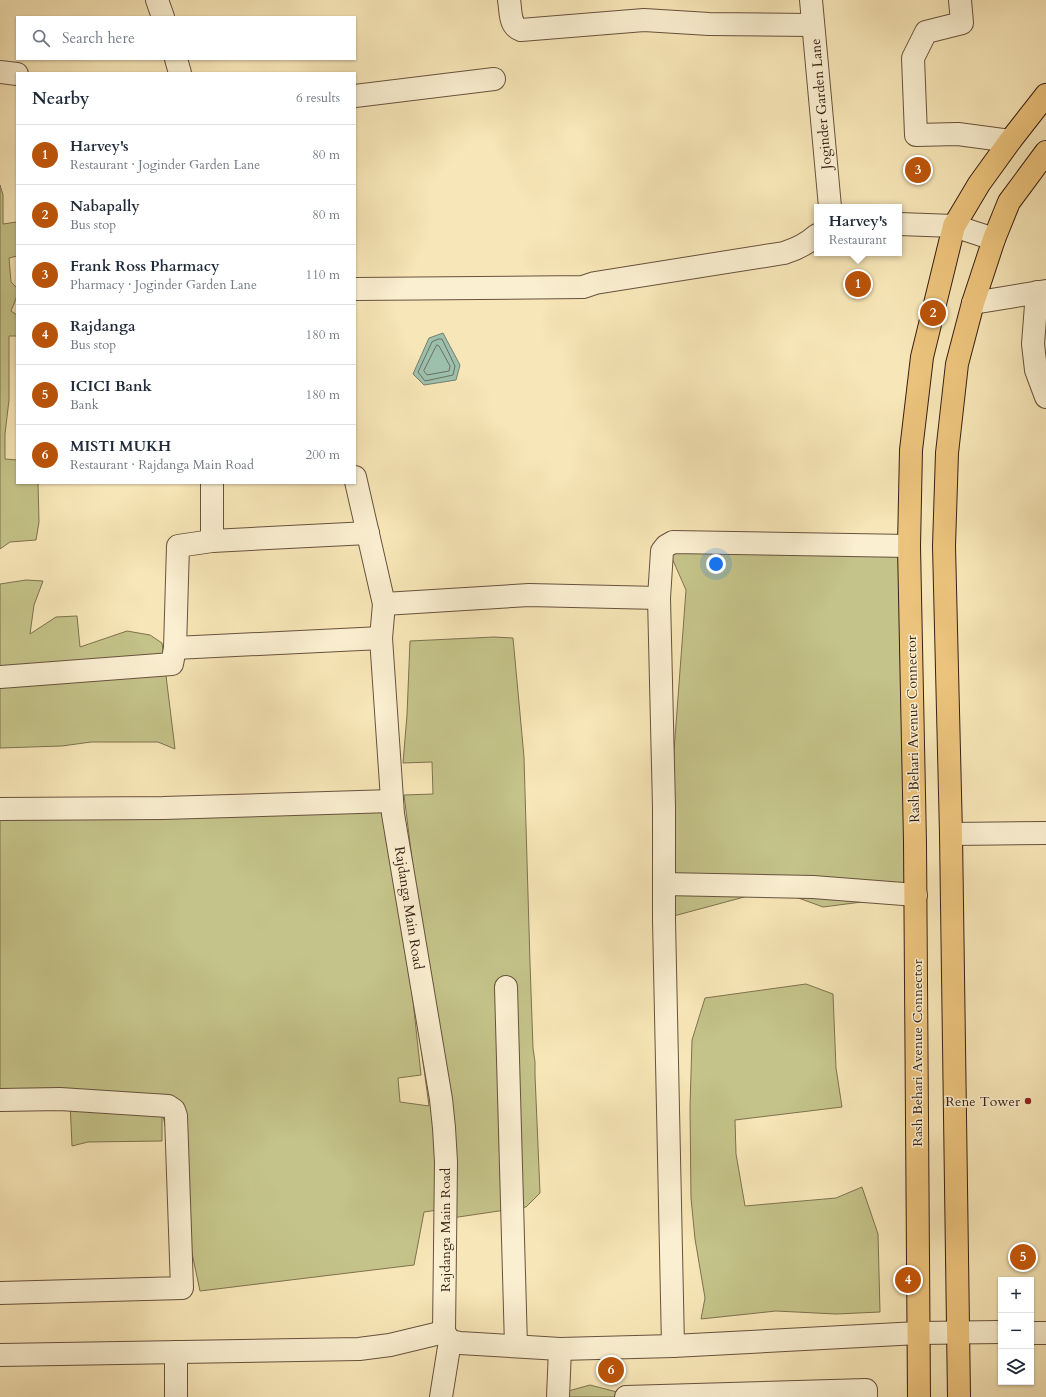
<!DOCTYPE html>
<meta charset="utf-8">
<style>
:root{--surface:#fff;--page:#f2f2f3;--text:#1f2937;--muted:#747a83;--line:#e0e1e3;--accent:#b45309}
body{margin:0;font-family:Cardo,serif;background:var(--page);color:var(--text)}
.controls{position:absolute;right:12px;bottom:12px;display:grid;overflow:hidden;border-radius:0px;box-shadow:0 1px 3px #0004}
.controls button{width:36px;height:36px;display:grid;place-items:center;padding:0;border:0;border-bottom:1px solid var(--line);background:var(--surface);color:var(--text);font:20px sans-serif}
.you{position:absolute;left:716px;top:564px;width:14px;height:14px;margin:-10px;border:3px solid #fff;border-radius:50%;background:#1a73e8;box-shadow:0 0 0 6px #1a73e833}
.badge{display:grid;place-items:center;width:26px;height:26px;border-radius:50%;background:var(--accent);color:#fff;font-size:13px;font-weight:700}
.pin{position:absolute;translate:-50% -50%;border:2px solid #fff;box-shadow:0 1px 4px #0006}
.popup{position:absolute;left:814px;top:204px;width:88px;height:52px;box-sizing:border-box;display:grid;place-content:center;border-radius:0px;background:var(--surface);filter:drop-shadow(0 1px 3px #0005);font-size:13px;white-space:nowrap;color:var(--muted)}
.popup b{font-size:15px;color:var(--text)}
.popup::after{content:'';position:absolute;left:50%;top:100%;margin-left:-8px;border:8px solid transparent;border-top-color:var(--surface)}
.list{margin:0;padding:0;list-style:none}
h2{display:flex;justify-content:space-between;align-items:center;height:52px;margin:0;padding:0 16px;font-size:17px}
h2 small{font-size:13px;font-weight:400;color:var(--muted)}
.list li{display:grid;grid-template-columns:26px 1fr auto;gap:12px;align-items:center;box-sizing:border-box;height:60px;padding:0 16px;border-top:1px solid var(--line)}
.list b{display:block;font-size:15px;white-space:nowrap}
.list p{margin:0;font-size:13px;white-space:nowrap;color:var(--muted)}
.list em{font-size:13px;font-style:normal;color:var(--muted)}
.icon{flex:none;width:22px;height:22px;fill:none;stroke:currentColor;stroke-width:2;stroke-linecap:round;stroke-linejoin:round}
.map{position:relative;flex:none;width:1046px;height:1397px;overflow:hidden}
.search{position:absolute;background:var(--surface);box-shadow:0 1px 3px #0004;left:16px;top:16px;width:340px;height:44px;display:flex;align-items:center;gap:10px;box-sizing:border-box;padding:0 14px;border-radius:0px;color:var(--muted);font-size:15px}
.panel{position:absolute;background:var(--surface);box-shadow:0 1px 3px #0004;left:16px;top:72px;width:340px;height:412px;border-radius:0px}
.map>svg:first-child{display:block}
</style>
<div class="map">
<svg width="1046" height="1397" viewBox="0 0 1046 1397">
<rect width="100%" height="100%" fill="#f7e6b7"/>
<filter id="stains"><feTurbulence type="fractalNoise" baseFrequency=".005" numOctaves="4"/><feColorMatrix values="0 0 0 0 .2 0 0 0 0 .09 0 0 0 0 .02 0 0 0 .5 -.17"/></filter>
<radialGradient id="worn" r=".72"><stop offset=".6" stop-color="#630" stop-opacity="0"/><stop offset="1" stop-color="#630" stop-opacity=".3"/></radialGradient>
<g fill="#c4c389" stroke="#7e724f">
<polygon points="0,185 3,195 3,224 17,222 17,256 9,258 11,282 17,288 17,296 11,311 17,315 17,336 9,336 9,400 5,434 5,459 17,460 17,483 38,483 39,522 36,540 10,542 0,549"/>
<polygon points="909,546 916,895 823,907 774,889 670,917 670,805 686,590 668,549"/>
<polygon points="26,580 43,581 34,605 30,634 56,617 77,616 80,647 127,631 150,635 162,643 175,749 158,742 91,742 62,746 0,748 0,584"/>
<polygon points="494,637 513,638 524,757 530,963 533,1048 535,1062 535,1075 540,1193 526,1207 438,1220 438,1210 424,1212 414,1265 200,1291 162,1111 162,1141 88,1142 72,1146 70,1102 0,1097 0,817 387,807 406,936 421,1075 398,1078 400,1102 429,1106 411,973 426,971 404,795 433,794 432,762 403,763 407,715 410,641"/>
<polygon points="806,984 833,994 836,1068 842,1107 735,1120 736,1154 745,1206 836,1198 862,1187 878,1234 880,1312 836,1314 776,1311 701,1319 705,1298 695,1239 691,1198 690,1107 692,1040 705,998"/>
<polygon points="590,1385 621,1393 621,1397 561,1397 561,1393"/>
</g>
<polygon fill="#9dc0ac" stroke="#758070" points="443,333 460,365 456,380 424,385 413,374 429,338"/>
<g fill="none" stroke-linecap="round" stroke-linejoin="round">
<g stroke="#6a7060" stroke-width="1">
<polygon points="439,339 442,339 455,366 453,375 425,381 418,372 432,342"/>
<polygon points="437,345 439,346 450,366 449,371 427,375 424,371"/>
</g>
<g stroke="#68523e" stroke-width="24">
<g id="minor">
<polyline points="157,0 163,17"/>
<path d="M 509,0 C 511,11 509,26 521,30 L 644,20 L 709,24 L 813,25"/>
<polyline points="811,0 830,207"/>
<polyline points="960,0 962,23 926,32 913,58 916,135 958,134 1010,141"/>
<polyline points="176,59 180,73"/>
<polyline points="0,72 17,74"/>
<polyline points="355,96 494,79"/>
<polyline points="899,224 954,226 994,239"/>
<path d="M 355,289 L 583,287 L 595,283 L 784,253 C 797,249 807,244 817,235"/>
<polyline points="1037,292 1033,344 1036,370 1046,397"/>
<polyline points="973,303 1046,291"/>
<polyline points="355,477 384,604 381,638 393,814 441,1099 444,1128 446,1162 444,1332 450,1341"/>
<polyline points="212,483 212,541"/>
<polyline points="384,604 529,595 659,598"/>
<polyline points="175,648 381,638"/>
<polyline points="0,677 172,664 175,648 178,546 212,541 368,533"/>
<polyline points="0,809 163,808 392,801"/>
<polyline points="951,834 1046,833"/>
<polyline points="664,884 813,887 916,895"/>
<polyline points="506,987 516,1346"/>
<polyline points="0,1100 60,1099 168,1106 174,1110 176,1116 182,1288 0,1293"/>
<polyline points="1031,1333 1046,1333"/>
<polyline points="450,1341 460,1343 560,1349 673,1346 918,1333 1001,1332"/>
<polyline points="673,1346 664,920 664,807 659,598 662,551 666,546 673,542 909,546"/>
<polyline points="176,1352 176,1397"/>
<polyline points="0,1355 359,1349 390,1345 444,1332"/>
<polyline points="441,1397 450,1341"/>
<polyline points="558,1397 560,1349"/>
<polyline points="626,1397 866,1390 866,1397"/>
</g>
</g>
<g stroke="#382015" stroke-width="24">
<g id="major">
<polyline points="919,1397 915,843 909,546 911,450 922,357 954,226 979,184 1010,141 1046,95"/>
<polyline points="959,1397 951,834 944,546 947,453 957,364 973,303 994,239 1009,202 1046,152"/>
</g>
</g>
<use href="#minor" stroke="#faefd0" stroke-width="22"/>
<use href="#major" stroke="#ecc37c" stroke-width="22"/>
</g>
<circle fill="#8f2418" stroke="#faefd0" stroke-width="1.5" cx="1028" cy="1101" r="4"/>
<g text-anchor="middle" dominant-baseline="central" stroke-width="3" stroke-linejoin="round" paint-order="stroke">
<g font-size="14" fill="#382015" stroke="#faefd0">
<text transform="translate(821 104) rotate(-95)">Joginder Garden Lane</text>
<text transform="translate(913 729) rotate(-91)">Rash Behari Avenue Connector</text>
<text transform="translate(409 908) rotate(81)">Rajdanga Main Road</text>
<text transform="translate(917 1053) rotate(-90)">Rash Behari Avenue Connector</text>
<text transform="translate(445 1230) rotate(-90)">Rajdanga Main Road</text>
</g>
<g font-size="14" fill="#382015" stroke="#faefd0" text-anchor="end">
<text x="1020" y="1101">Rene Tower</text>
</g>
</g>
<rect width="100%" height="100%" filter="url(#stains)"/>
<rect width="100%" height="100%" fill="url(#worn)"/>
</svg>
<div class="controls">
<button>+</button>
<button>−</button>
<button><svg class="icon" aria-label="layers" viewBox="0 0 24 24"><path d="M12 4l9 5-9 5-9-5zM3 14l9 5 9-5"/></svg></button>
</div>
<div class="you"></div>
<div class="pin badge" style="left:858px;top:284px">1</div>
<div class="popup"><b>Harvey's</b>Restaurant</div>
<div class="pin badge" style="left:933px;top:313px">2</div>
<div class="pin badge" style="left:918px;top:170px">3</div>
<div class="pin badge" style="left:908px;top:1280px">4</div>
<div class="pin badge" style="left:1023px;top:1257px">5</div>
<div class="pin badge" style="left:611px;top:1370px">6</div>
<div class="search"><svg class="icon" aria-label="search" viewBox="0 0 24 24"><circle cx="10" cy="10" r="6"/><path d="M15 15l6 6"/></svg>Search here</div>
<section class="panel">
<h2>Nearby<small>6 results</small></h2>
<ul class="list">
<li><span class="badge">1</span><div><b>Harvey's</b><p>Restaurant · Joginder Garden Lane</p></div><em>80 m</em></li>
<li><span class="badge">2</span><div><b>Nabapally</b><p>Bus stop</p></div><em>80 m</em></li>
<li><span class="badge">3</span><div><b>Frank Ross Pharmacy</b><p>Pharmacy · Joginder Garden Lane</p></div><em>110 m</em></li>
<li><span class="badge">4</span><div><b>Rajdanga</b><p>Bus stop</p></div><em>180 m</em></li>
<li><span class="badge">5</span><div><b>ICICI Bank</b><p>Bank</p></div><em>180 m</em></li>
<li><span class="badge">6</span><div><b>MISTI MUKH</b><p>Restaurant · Rajdanga Main Road</p></div><em>200 m</em></li>
</ul>
</section>
</div>
